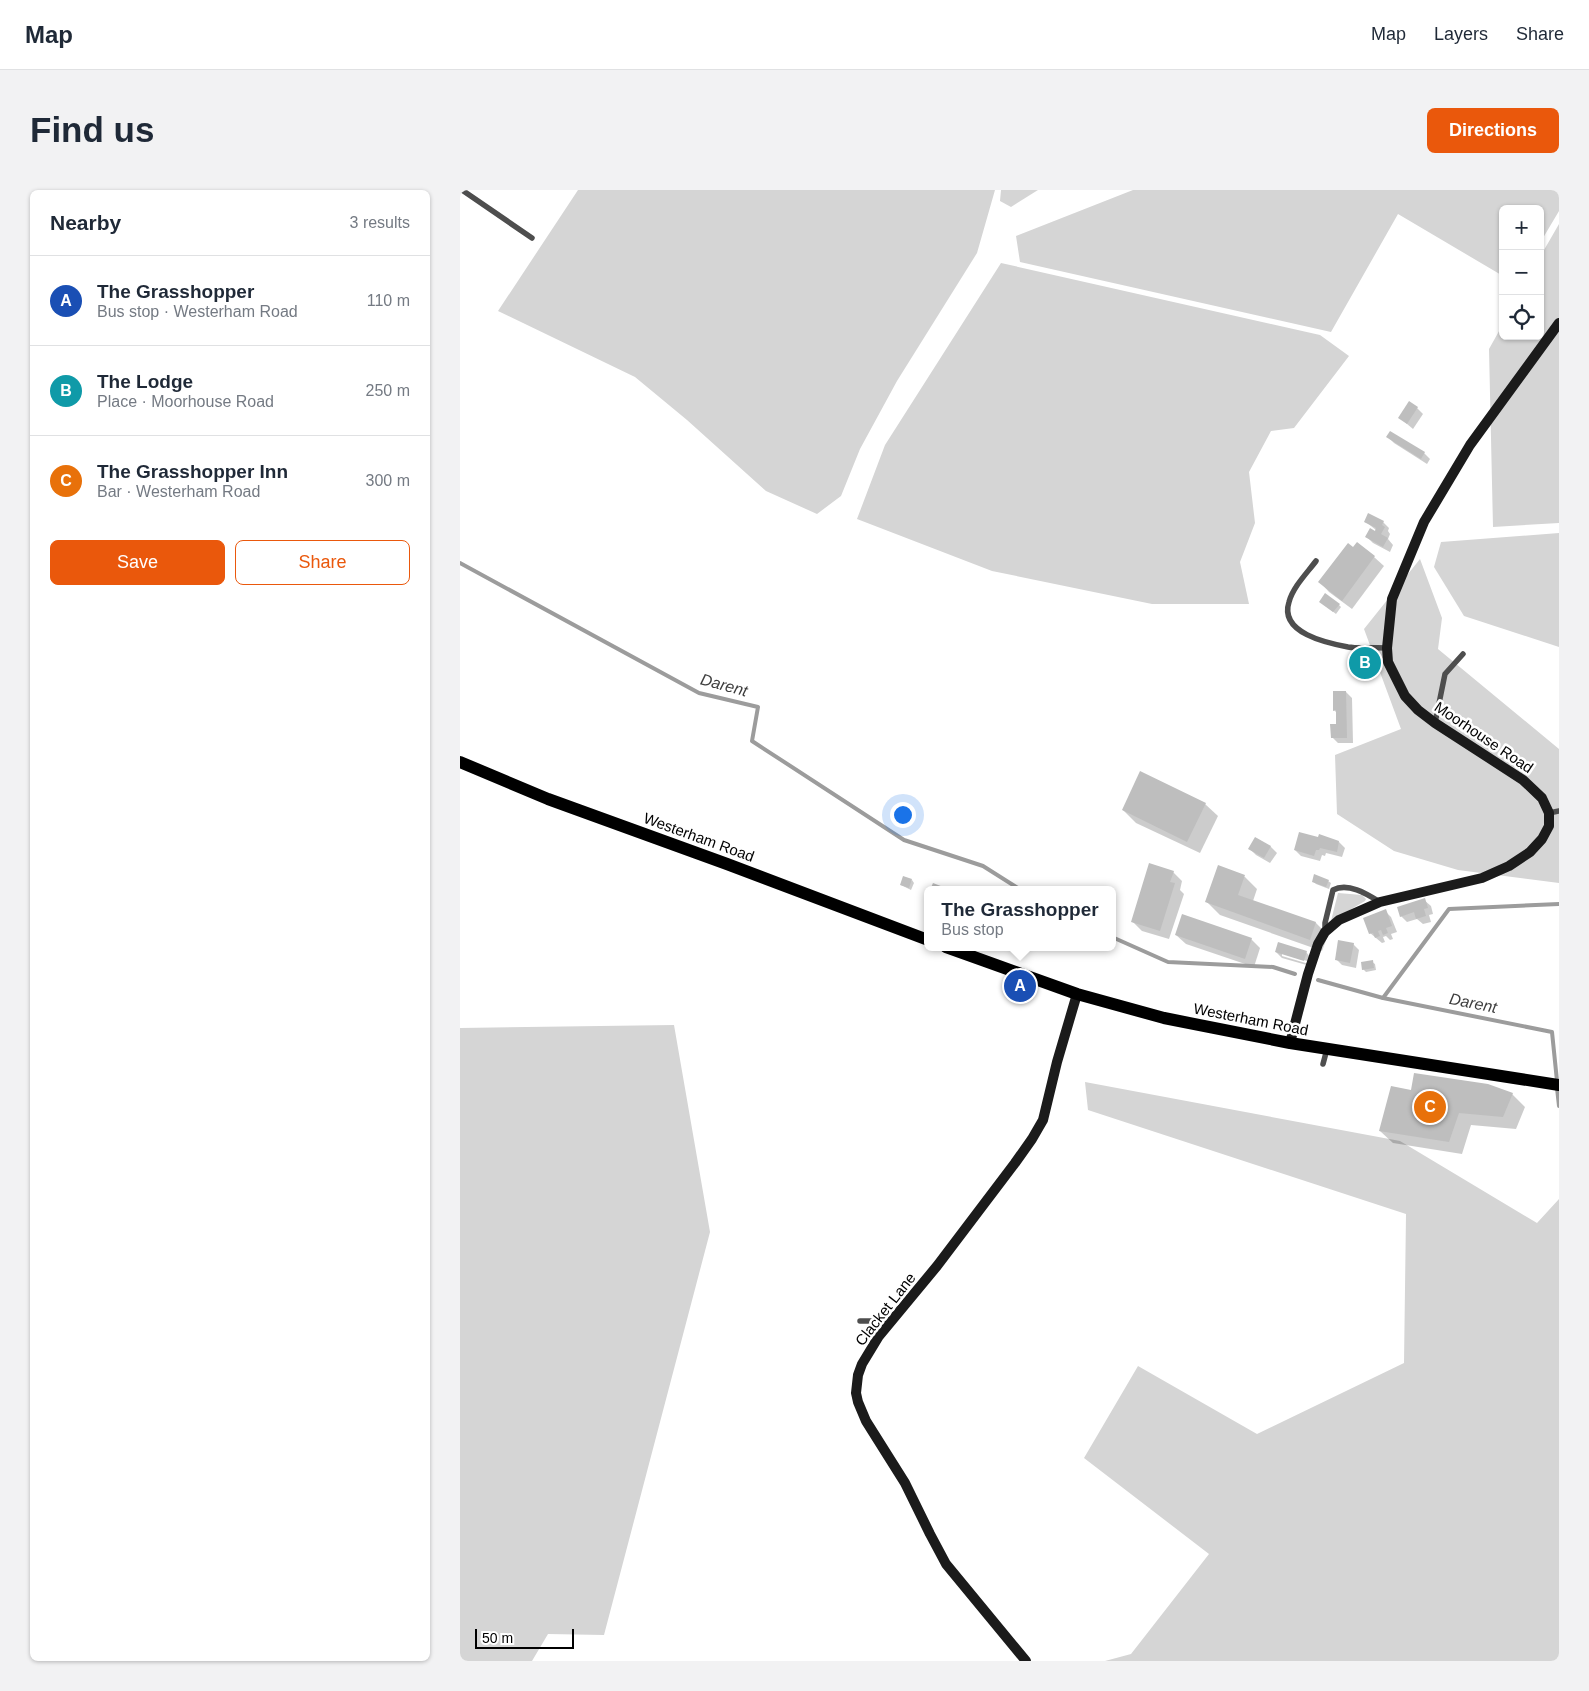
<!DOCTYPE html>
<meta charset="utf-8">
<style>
:root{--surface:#fff;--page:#f2f2f3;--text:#1f2937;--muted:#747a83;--line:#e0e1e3;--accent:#ea580c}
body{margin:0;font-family:Arial,sans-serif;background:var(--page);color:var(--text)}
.controls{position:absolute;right:15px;top:15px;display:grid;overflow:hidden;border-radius:8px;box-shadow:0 1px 4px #0004}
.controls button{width:45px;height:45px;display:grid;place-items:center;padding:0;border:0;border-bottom:1px solid var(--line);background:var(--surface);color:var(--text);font:25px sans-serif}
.scale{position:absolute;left:15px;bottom:12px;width:99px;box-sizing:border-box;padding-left:5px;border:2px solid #000;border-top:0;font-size:14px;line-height:18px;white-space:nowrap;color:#000;-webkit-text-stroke:4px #fff;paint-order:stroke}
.you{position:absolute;left:442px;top:624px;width:18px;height:18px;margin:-12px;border:4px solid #fff;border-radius:50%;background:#1a73e8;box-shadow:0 0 0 8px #1a73e833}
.badge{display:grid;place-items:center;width:32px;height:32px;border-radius:50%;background:var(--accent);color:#fff;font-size:16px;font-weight:700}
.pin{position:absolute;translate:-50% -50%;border:2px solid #fff;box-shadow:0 1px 5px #0006}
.popup{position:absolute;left:464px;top:696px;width:192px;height:65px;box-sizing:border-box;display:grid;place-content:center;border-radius:8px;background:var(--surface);filter:drop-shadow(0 1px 4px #0005);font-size:16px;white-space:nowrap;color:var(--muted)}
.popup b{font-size:19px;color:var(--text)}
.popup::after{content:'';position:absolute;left:50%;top:100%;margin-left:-10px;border:10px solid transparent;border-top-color:var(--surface)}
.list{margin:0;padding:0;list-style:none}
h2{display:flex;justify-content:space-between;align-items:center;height:65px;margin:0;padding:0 20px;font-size:21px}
h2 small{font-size:16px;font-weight:400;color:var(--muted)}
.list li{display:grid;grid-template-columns:32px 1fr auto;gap:15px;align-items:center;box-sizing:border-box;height:90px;padding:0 20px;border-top:1px solid var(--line)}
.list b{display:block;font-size:19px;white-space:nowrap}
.list p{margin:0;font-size:16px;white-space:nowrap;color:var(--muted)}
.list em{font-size:16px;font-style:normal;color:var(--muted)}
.actions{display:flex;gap:10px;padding:15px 20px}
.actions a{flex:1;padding:11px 0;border:1px solid var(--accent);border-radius:8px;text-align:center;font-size:18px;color:var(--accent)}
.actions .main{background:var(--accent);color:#fff}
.icon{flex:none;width:28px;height:28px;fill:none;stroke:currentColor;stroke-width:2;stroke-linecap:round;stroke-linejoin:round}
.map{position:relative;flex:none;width:1099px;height:1471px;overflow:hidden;border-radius:8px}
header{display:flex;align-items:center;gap:30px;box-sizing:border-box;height:70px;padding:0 25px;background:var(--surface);border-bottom:1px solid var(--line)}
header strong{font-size:24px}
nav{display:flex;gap:28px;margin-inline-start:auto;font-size:18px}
.intro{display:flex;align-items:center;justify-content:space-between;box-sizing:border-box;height:120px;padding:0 30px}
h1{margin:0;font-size:35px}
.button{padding:12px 22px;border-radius:8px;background:var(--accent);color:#fff;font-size:18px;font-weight:700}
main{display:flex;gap:30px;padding:0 30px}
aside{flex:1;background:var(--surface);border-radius:8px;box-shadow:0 1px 4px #0004}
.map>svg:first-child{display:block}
</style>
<header>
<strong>Map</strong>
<nav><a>Map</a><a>Layers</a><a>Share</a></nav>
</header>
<div class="intro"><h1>Find us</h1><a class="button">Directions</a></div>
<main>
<aside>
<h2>Nearby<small>3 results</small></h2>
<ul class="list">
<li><span class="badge" style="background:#1a4fb4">A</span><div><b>The Grasshopper</b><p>Bus stop · Westerham Road</p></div><em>110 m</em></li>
<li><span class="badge" style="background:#0f9aa8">B</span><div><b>The Lodge</b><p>Place · Moorhouse Road</p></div><em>250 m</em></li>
<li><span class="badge" style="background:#e8710a">C</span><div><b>The Grasshopper Inn</b><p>Bar · Westerham Road</p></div><em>300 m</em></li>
</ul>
<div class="actions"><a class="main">Save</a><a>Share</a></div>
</aside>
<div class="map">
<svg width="1099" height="1471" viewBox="0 0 1099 1471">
<rect width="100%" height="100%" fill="#fff"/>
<g fill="#d5d5d5">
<polygon points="118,0 535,0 517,63 437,191 400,259 381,306 357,324 306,301 227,230 175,187 38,121"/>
<polygon points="541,0 578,0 551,17 540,11"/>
<polygon points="673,0 1099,0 1099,21 1080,53 1080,19 1043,19 1043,86 938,24 871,142 560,72 556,46"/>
<polygon points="1099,34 1099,333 1033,337 1029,159 1043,134 1043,146 1080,146 1080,67"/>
<polygon points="541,73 860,145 889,166 834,238 811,241 789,282 795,333 780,372 789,414 692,414 532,381 397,329 425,255"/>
<polygon points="1099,343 1099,457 1004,426 974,377 981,352"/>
<polygon points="960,369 982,428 978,459 1099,559 1099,693 998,680 934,661 877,624 875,565 941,539 904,439"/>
<polygon points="878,703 902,705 906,709 905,711 871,731"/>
<polygon points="214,835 250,1042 144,1445 88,1444 72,1471 0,1471 0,838"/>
<polygon points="625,892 940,951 1077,1033 1099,1009 1099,1471 645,1471 671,1464 749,1364 624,1268 678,1176 797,1244 944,1173 946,1024 628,920"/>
</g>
<g fill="#0003" fill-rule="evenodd">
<polygon points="957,218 963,224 953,239 940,228"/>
<polygon points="928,247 964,263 970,269 967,274 934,253"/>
<polygon points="906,332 923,332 929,338 928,341 930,344 928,349 933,355 930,362 913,353 907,347 915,343 916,340"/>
<polygon points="893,359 914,367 924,376 892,419 869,402 860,392"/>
<polygon points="863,414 879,415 881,417 876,424"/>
<polygon points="913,467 919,473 914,489 903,486 897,480"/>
<polygon points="886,502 892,508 893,553 878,553 872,547 877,535 877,523 874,520"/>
<polygon points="745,614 758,626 740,663 676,633 663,620"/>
<polygon points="796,648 811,657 817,663 810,673 796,665 790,659"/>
<polygon points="879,652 885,658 882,667 866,663 865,666 862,665 860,671 841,666 835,660"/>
<polygon points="759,677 785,687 797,699 793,711 856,733 868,745 862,761 760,725 747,712"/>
<polygon points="713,682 722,691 720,700 724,704 709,749 682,741 673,732"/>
<polygon points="452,690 454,693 451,700 441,695"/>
<polygon points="853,691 868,691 871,693 869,699 856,694"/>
<polygon points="964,710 971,716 973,724 969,725 971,732 963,734 957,729 947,732 941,726"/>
<polygon points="925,721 931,727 937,742 931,744 933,749 930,750 926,746 923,747 925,752 922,753 910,743"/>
<polygon points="716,745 791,749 800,758 794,777 726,754"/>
<polygon points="893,754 899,760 896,778 882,775 876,769"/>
<path d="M 816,762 L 846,762 L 852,769 L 850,776 L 822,768 ZM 822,763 L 850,772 L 849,774 L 822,766 Z"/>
<polygon points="912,772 915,774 916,780 906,782 903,779"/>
<polygon points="952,902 1052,904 1065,917 1056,939 1011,935 1002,964 933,953 920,941"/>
</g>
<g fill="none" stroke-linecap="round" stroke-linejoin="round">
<g stroke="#9c9c9c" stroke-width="4">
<polyline points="0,373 239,503 298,517 292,551 444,650 523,676 561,700"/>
<polyline points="652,747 708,772 813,777 835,784"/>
<polyline points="858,790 923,808 1092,842 1097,891"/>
<polyline points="923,808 989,719 1099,714"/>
<polyline points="1097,898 1099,916"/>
</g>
</g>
<g fill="#bebebe">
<polygon points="949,211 958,217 947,234 938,228"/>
<polygon points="930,241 965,262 961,269 926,247"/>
<polygon points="908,323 924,331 922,335 925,337 921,344 928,348 923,357 905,347 910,338 915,341 916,338 904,332"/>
<polygon points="897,352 915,366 882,411 858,392 888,353 893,357"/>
<polygon points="865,403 880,414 873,422 859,412"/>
<polygon points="901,462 914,466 908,484 896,480"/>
<polygon points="873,501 886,501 887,548 871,548 870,534 876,534 876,520 873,521"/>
<polygon points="680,581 746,613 727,652 662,620"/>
<polygon points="839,642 858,647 859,644 879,651 877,662 860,658 859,660 856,660 854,666 834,660"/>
<polygon points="795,647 811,656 804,668 788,659"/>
<polygon points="689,673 714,681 710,692 715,693 700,741 671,732"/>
<polygon points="758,675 785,685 778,705 856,732 850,750 745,712"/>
<polygon points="854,684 869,690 866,697 852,692"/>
<polygon points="443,686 452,689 449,698 440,695"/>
<polygon points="473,693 491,700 470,700"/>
<polygon points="965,708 968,718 964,719 966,726 956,729 954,722 940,727 937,717"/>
<polygon points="926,719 932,736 926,738 928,743 923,745 921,740 918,741 920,746 915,748 913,743 909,744 903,728"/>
<polygon points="722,724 792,748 785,769 715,745"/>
<polygon points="878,750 894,753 890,773 875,770"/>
<polygon points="818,752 847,761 844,771 815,762"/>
<polygon points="913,770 914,778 902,780 901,772"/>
<polygon points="954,883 1028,894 1053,903 1043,927 999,923 989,952 919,941 931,896 951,900"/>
</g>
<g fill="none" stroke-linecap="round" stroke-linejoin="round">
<g stroke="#4e4e4e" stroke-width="5.5">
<polyline points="2,0 72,48"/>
<path d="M 856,371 C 847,383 833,397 829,412 C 819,443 867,453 888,457 C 900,459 914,457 927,458"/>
<polyline points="975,533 985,484 1003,464"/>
<polyline points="1089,623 1099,621"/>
<path d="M 865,742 L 865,733 L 873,700 C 888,692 907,704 920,712"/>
<polyline points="863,874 867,859"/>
<polyline points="400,1131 418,1131 428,1135"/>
</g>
<g stroke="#1b1b1b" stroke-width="10">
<polyline points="830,853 848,784 858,754 865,742 879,730 920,712 1022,688 1049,676 1070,662 1082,649 1089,636 1089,623 1082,608 1063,590 975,533 958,520 945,506 928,472 927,458 932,409 964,332 1010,255 1099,133"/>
<polyline points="566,1471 486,1374 470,1344 445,1293 406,1231 398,1212 396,1203 398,1185 402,1174 419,1146 477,1076 555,973 572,949 583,930 597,872 617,804"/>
</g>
<g stroke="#000" stroke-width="12">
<polyline points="0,572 88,609 267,674 468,750"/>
<polyline points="486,757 617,804 704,828 830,853 1099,895"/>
</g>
</g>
<g text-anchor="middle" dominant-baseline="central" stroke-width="5" stroke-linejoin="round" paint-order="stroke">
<g font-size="15" fill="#000" stroke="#fff">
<text transform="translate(1024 547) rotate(34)">Moorhouse Road</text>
<text transform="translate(239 647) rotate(20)">Westerham Road</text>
<text transform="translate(791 829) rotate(11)">Westerham Road</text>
<text transform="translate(425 1119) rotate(-52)">Clacket Lane</text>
</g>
<g font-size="16" font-style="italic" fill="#3d3d3d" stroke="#fff">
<text transform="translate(264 495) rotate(15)">Darent</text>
<text transform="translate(1013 813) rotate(11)">Darent</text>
</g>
</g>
</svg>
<div class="controls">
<button>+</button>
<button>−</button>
<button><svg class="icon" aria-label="locate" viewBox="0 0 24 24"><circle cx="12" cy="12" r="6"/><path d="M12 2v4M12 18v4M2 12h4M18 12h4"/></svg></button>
</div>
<div class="scale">50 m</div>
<div class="you"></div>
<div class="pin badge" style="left:560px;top:796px;background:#1a4fb4">A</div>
<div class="popup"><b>The Grasshopper</b>Bus stop</div>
<div class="pin badge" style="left:905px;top:473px;background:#0f9aa8">B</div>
<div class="pin badge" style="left:970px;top:917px;background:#e8710a">C</div>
</div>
</main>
